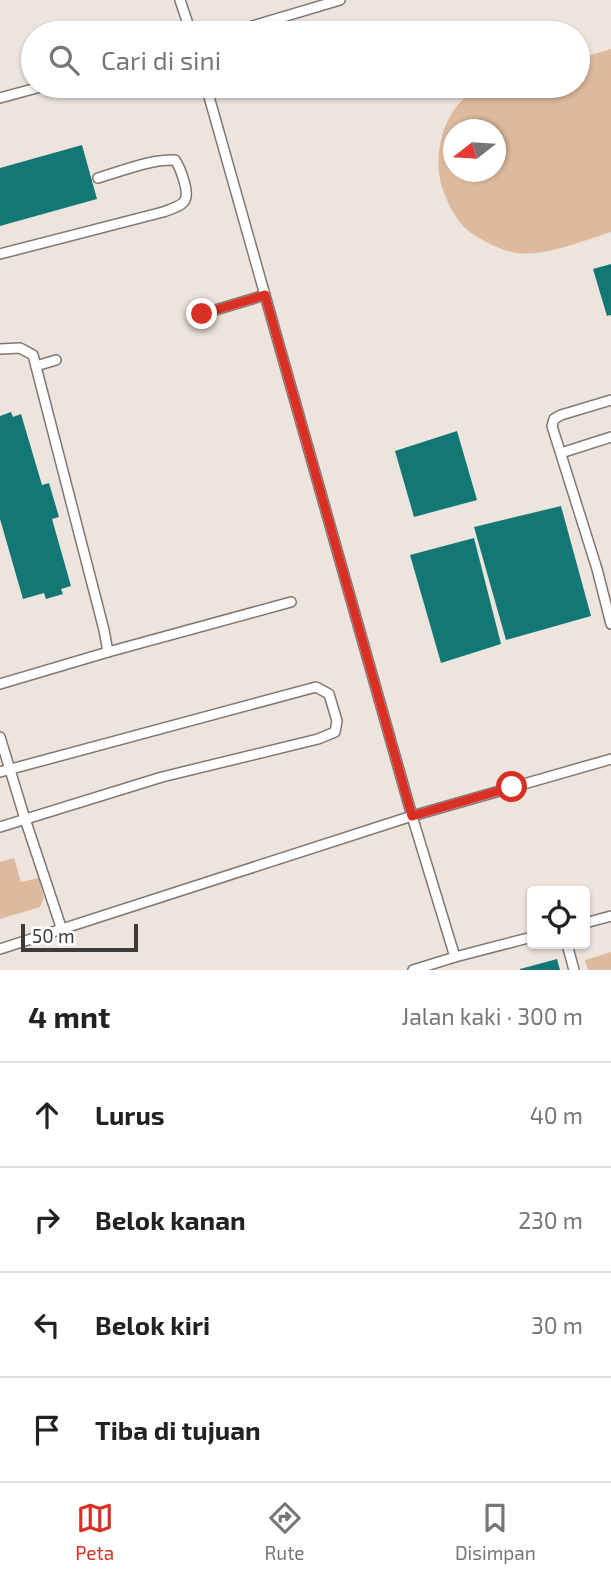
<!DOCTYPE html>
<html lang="id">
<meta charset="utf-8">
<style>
:root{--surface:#fff;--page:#f6f6f6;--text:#222;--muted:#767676;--line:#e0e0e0;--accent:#d93025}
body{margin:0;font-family:"Exo 2",sans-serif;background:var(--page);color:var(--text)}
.controls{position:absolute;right:21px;bottom:21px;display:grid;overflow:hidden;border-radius:7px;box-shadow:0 2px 5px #0004}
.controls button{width:63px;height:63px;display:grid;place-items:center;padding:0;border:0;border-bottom:2px solid var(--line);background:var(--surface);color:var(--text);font:35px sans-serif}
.compass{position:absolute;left:443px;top:119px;width:63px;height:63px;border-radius:50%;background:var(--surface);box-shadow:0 2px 5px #0004;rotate:253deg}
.scale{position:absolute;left:21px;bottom:18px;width:117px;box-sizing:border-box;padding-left:7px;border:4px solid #3e3a38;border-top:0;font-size:19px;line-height:24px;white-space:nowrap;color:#3e3a38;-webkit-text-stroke:5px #fff;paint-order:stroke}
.stop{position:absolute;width:21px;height:21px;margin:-16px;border:5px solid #d93025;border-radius:50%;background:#fff}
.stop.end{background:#d93025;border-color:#fff;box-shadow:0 2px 7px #0008}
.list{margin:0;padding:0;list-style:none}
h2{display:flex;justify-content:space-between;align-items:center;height:91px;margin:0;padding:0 28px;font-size:30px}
h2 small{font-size:23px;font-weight:400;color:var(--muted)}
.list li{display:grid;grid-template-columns:46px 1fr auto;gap:21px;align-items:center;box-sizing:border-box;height:105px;padding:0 28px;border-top:2px solid var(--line)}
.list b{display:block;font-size:26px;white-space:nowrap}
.list em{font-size:23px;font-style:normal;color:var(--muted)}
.icon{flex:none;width:38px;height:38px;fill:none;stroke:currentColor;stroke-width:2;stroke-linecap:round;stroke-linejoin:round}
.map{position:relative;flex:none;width:611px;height:970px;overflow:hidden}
.search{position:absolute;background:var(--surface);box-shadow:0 2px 5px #0004;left:21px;right:21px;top:21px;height:77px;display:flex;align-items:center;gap:18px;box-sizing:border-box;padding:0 24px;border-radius:38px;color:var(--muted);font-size:26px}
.sheet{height:511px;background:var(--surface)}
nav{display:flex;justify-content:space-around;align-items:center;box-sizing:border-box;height:98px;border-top:2px solid var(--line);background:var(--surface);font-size:19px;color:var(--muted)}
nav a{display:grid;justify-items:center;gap:4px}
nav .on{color:var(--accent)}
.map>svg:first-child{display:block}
</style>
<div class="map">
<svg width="611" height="970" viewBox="0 0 611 970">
<rect width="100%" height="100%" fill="#ede4dd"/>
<g fill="#ddb99d" fill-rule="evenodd">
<path d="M 611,49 L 611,232 C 585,240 544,257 517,253 C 502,251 475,238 464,227 C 453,215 443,195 440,179 C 433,144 449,97 486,86 L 578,86 L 578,59 ZM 454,130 L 496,130 L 496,172 L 454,172 Z"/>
<polygon points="14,858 21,882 39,878 44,898 40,907 0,919 0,862"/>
<polygon points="611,952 611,970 588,970 585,960"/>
</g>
<g fill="#137875">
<polygon points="82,145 97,199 0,226 0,168"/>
<polygon points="611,264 611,315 607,316 593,269"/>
<polygon points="11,412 13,417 21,414 42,485 49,483 59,517 52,519 71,586 61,589 63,594 46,599 44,593 23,599 0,519 0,416"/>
<polygon points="457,431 477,500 414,517 395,451"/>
<polygon points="561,506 591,616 506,640 474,527"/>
<polygon points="474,538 501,644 441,663 410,555"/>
<polygon points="557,959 560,970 520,970 520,969"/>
</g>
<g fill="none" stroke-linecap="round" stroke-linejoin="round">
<g stroke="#807872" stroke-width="12">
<g id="service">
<polyline points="180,0 191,33"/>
<polyline points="229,33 340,0"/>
<polyline points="206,86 412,816 455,957"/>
<polyline points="0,98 44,86"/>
<path d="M 0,254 L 163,212 C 182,205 191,204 184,181 C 182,174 180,167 175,160 C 150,159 122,171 98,178"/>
<polyline points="202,314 265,295"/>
<polyline points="0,349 20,348 33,355 104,630 108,652 0,684"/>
<polyline points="36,366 56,360"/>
<polyline points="611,400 561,415 554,419 552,426 597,569 611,624"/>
<polyline points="561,453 611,437"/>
<polyline points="108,652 291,602"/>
<polyline points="0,737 25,819 62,930"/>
<polyline points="0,772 316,687 329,694 337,721 335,732 318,739 162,777 0,827"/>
<polyline points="585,923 611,916"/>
<polyline points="567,944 574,970"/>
<polyline points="0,949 412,816 611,759"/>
<polyline points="413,970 455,957 532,937"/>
</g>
</g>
<use href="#service" stroke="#fff" stroke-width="9"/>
</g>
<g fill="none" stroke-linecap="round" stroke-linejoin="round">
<polyline stroke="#d93025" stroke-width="9" points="202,314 265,295 412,816 512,787"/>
</g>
</svg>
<div class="controls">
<button><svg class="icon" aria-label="locate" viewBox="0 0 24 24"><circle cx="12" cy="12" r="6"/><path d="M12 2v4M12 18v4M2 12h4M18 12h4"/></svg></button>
</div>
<svg class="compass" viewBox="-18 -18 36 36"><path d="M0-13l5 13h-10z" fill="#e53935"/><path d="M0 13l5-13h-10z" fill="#767676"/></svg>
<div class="scale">50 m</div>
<div class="stop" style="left:512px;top:787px"></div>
<div class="stop end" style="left:202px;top:314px"></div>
<div class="search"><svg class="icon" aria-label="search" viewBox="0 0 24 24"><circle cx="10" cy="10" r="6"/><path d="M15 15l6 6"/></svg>Cari di sini</div>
</div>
<section class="sheet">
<h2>4 mnt<small>Jalan kaki · 300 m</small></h2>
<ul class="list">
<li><svg class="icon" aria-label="ahead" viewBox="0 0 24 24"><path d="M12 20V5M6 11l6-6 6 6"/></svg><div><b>Lurus</b></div><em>40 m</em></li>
<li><svg class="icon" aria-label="right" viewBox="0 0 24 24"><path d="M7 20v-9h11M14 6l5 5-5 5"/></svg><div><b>Belok kanan</b></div><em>230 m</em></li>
<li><svg class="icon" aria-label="left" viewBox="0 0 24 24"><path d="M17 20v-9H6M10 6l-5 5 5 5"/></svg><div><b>Belok kiri</b></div><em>30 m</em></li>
<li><svg class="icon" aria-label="arrive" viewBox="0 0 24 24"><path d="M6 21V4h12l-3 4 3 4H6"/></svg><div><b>Tiba di tujuan</b></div></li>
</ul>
</section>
<nav>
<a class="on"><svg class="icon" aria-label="map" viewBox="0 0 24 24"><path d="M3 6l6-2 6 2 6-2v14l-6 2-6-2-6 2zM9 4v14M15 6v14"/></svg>Peta</a>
<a><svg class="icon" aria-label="directions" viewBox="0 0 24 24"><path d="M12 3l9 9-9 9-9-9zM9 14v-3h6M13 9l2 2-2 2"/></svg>Rute</a>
<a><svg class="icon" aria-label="saved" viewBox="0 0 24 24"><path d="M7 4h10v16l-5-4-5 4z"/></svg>Disimpan</a>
</nav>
